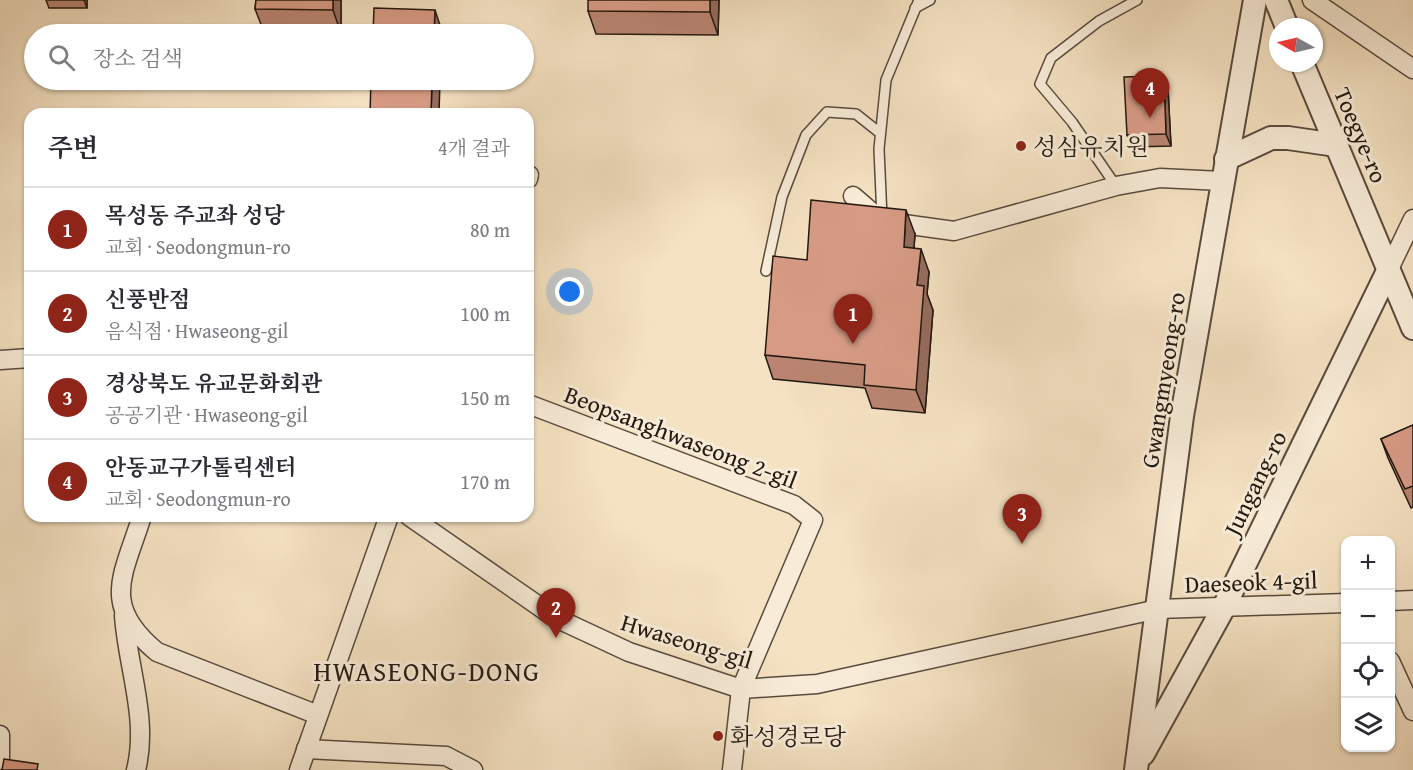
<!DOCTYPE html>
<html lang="ko">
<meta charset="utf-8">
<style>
:root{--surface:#fff;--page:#f7f7f7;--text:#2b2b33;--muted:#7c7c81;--line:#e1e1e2;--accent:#8f2418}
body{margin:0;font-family:"Gentium Book Plus","Noto Serif KR",serif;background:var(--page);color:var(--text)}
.controls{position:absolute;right:18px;bottom:18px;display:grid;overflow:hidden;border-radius:12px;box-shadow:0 2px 4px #0004}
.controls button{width:54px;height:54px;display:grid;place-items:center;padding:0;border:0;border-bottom:2px solid var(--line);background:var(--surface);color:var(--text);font:30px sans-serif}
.compass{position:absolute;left:1269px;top:18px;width:54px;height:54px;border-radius:50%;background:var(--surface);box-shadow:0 2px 4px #0004;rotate:278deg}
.you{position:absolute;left:570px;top:292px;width:21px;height:21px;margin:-15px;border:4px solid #fff;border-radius:50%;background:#1a73e8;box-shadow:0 0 0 9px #1a73e833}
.badge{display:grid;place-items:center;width:39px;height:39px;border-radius:50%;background:var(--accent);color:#fff;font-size:20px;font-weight:700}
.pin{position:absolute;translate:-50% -50px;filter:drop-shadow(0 2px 3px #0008)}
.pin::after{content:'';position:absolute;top:32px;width:21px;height:18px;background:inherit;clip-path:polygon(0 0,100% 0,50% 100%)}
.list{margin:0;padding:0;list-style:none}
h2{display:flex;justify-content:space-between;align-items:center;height:78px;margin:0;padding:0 24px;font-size:26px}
h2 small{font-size:20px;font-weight:400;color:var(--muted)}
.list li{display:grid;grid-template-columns:39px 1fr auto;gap:18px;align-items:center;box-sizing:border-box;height:84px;padding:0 24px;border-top:2px solid var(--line)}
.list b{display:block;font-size:22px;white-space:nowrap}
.list p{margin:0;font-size:20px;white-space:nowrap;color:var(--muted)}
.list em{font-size:20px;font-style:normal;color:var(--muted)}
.icon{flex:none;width:33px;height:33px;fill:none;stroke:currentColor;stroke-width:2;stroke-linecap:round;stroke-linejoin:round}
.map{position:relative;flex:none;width:1413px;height:770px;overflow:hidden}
.search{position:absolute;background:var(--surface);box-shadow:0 2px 4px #0004;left:24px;top:24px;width:510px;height:66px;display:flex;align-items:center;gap:15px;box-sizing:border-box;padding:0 21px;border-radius:33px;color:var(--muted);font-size:22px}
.panel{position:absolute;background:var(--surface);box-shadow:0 2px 4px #0004;left:24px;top:108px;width:510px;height:414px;border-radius:18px}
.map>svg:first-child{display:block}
</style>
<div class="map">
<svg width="1413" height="770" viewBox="0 0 1413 770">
<rect width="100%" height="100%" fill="#f5e2c3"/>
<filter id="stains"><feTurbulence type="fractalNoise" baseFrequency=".00333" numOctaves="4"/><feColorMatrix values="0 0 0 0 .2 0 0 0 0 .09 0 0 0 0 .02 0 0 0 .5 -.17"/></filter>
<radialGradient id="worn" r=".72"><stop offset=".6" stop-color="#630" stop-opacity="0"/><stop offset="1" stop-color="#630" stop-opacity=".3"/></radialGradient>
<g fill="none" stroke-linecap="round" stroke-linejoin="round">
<g stroke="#584b3d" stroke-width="12">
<g id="service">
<polyline points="915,8 930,0"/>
<polyline points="1116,186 1072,122 1040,84 1051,58 1099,21 1137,0"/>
<polyline points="882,218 879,149 886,80 919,0"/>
<polyline points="766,271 782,197 806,135 827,112 856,114 880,133"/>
</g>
</g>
<g stroke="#584b3d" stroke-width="21">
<g id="minor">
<polyline points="1312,0 1413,69"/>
<polyline points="528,179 529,175"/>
<polyline points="853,196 882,221 954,231 1116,186 1160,178 1222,181"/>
<polyline points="1388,271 1413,219"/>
<polyline points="0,360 30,358"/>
<polyline points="528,404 794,505 813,520 741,689 732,770"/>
<path d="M 142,516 C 123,576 100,605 157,652 L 318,715"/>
<polyline points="409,516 556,618 629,652 741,689 817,684 1158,609 1346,603"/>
<polyline points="1390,601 1413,600"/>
<path d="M 124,615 C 127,665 149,719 136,770"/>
<polyline points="1390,661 1413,711"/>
<polyline points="0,735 0,760"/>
<polyline points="306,749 446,756 473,770"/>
<polyline points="299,770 389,516"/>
</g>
</g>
<g stroke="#584b3d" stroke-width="26">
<g id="tertiary">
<polyline points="1276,0 1287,27"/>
<polyline points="1302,63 1413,328"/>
<polyline points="1226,159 1271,138 1288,138 1336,145"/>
<polyline points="1143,754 1224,607 1388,271"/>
<polyline points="1136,770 1182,416 1255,0"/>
</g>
</g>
<use href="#service" stroke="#f8ecd8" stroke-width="9"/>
<use href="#minor" stroke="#f8ecd8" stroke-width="18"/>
<use href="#tertiary" stroke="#f8ecd8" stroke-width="22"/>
</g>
<g fill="#b98572" stroke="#231910" stroke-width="1.5">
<polygon points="46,0 87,0 87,8 49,8"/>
<polygon points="256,0 341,0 341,33 264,32 255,9"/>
<polygon points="719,0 718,35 596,34 588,11"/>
<polygon points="1168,89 1171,146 1132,147 1127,135"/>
<polygon points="915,234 914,248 929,272 927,294 933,310 925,413 872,408 865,388 773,379 765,355"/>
<polygon points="1413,425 1413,507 1411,508 1388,458 1381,439"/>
</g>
<g fill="#966c5d" stroke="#231910" stroke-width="1.5">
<polygon points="84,0 87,0 87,8"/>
<polygon points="333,0 341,0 341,33 333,10"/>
<polygon points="710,0 719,0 718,35 710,12"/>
<polygon points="435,10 441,28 441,34 434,34"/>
<polygon points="1164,76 1168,89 1171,146 1166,134"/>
<polygon points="432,80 440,80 439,114 431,114"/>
<polygon points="906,210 915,234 912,271 904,247"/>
<polygon points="921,249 929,272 927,294 933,310 925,413 916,390 917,285"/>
</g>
<g fill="#d79b85" stroke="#231910" stroke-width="1.5">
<polygon points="256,0 333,0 333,10 255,9"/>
<polygon points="588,0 710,0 710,12 588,11"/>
<polygon points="374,8 435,10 434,34 373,34"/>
<polygon points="1164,76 1166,134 1127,135 1124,77"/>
<polygon points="371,80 432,80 431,114 370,114"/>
<polygon points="811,200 906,210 904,247 921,249 917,285 924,286 916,390 864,385 865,365 765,355 773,256 807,260"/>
<polygon points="1413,425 1413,486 1405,489 1381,439"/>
<polygon points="4,759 38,764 37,770 2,770"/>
</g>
<g fill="#8f2418" stroke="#f8ecd8" stroke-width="2">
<circle cx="1021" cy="146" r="6"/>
<circle cx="718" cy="736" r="6"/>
</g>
<g text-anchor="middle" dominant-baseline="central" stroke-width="6" stroke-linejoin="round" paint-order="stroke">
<g font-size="24" fill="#231910" stroke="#f8ecd8">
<text transform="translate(1361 135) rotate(67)">Toegye-ro</text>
<text transform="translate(1163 380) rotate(-81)">Gwangmyeong-ro</text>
<text transform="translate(681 437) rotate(21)">Beopsanghwaseong 2-gil</text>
<text transform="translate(1255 483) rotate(-64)">Jungang-ro</text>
<text transform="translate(1251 582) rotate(-2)">Daeseok 4-gil</text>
<text transform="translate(687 641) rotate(17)">Hwaseong-gil</text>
</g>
<g font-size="24" fill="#231910" stroke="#f8ecd8" text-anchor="start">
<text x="1033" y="146">성심유치원</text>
<text x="730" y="736">화성경로당</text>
</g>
<g font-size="27" letter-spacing="1.5" fill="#231910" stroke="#f8ecd8">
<text x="427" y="671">HWASEONG-DONG</text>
</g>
</g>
<rect width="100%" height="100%" filter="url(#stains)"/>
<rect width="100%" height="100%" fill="url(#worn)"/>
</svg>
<div class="controls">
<button>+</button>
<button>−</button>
<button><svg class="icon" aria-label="locate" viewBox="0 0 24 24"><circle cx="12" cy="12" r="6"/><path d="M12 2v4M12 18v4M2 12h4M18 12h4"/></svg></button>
<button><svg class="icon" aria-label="layers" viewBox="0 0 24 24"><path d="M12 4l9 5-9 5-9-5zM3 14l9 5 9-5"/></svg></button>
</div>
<svg class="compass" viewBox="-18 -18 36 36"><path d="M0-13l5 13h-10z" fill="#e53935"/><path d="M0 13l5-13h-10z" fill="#7c7c81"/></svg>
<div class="you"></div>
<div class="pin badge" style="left:853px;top:344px">1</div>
<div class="pin badge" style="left:556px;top:638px">2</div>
<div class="pin badge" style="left:1022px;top:544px">3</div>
<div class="pin badge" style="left:1150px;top:118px">4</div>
<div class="search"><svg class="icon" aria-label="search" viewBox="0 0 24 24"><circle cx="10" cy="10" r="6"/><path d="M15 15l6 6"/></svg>장소 검색</div>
<section class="panel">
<h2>주변<small>4개 결과</small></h2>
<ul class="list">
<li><span class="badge">1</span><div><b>목성동 주교좌 성당</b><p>교회 · Seodongmun-ro</p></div><em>80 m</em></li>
<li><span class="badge">2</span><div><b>신풍반점</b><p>음식점 · Hwaseong-gil</p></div><em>100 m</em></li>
<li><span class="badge">3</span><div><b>경상북도 유교문화회관</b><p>공공기관 · Hwaseong-gil</p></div><em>150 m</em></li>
<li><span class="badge">4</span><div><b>안동교구가톨릭센터</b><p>교회 · Seodongmun-ro</p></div><em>170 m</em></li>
</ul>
</section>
</div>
